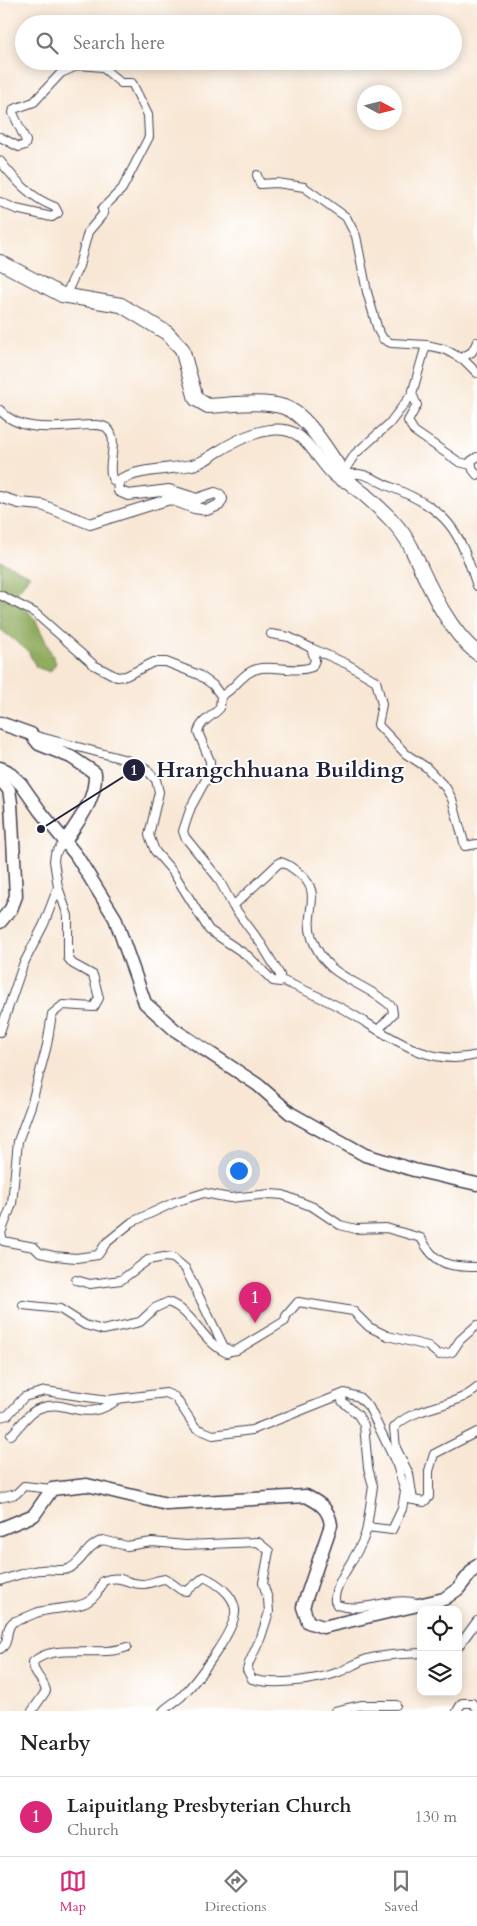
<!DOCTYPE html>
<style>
:root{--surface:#fff;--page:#f2f2f2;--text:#222;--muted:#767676;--line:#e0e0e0;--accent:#db2777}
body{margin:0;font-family:Cardo,serif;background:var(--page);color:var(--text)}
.controls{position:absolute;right:15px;bottom:15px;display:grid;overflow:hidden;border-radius:10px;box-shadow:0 2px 12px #0003}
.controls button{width:45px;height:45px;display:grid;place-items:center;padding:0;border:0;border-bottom:1px solid var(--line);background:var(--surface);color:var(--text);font:25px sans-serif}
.compass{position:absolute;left:357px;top:85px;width:45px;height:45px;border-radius:50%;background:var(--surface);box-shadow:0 2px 12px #0003;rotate:97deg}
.you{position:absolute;left:238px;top:1170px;width:18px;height:18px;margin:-12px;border:4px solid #fff;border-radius:50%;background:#1a73e8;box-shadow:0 0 0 8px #1a73e833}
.badge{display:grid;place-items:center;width:32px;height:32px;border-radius:50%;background:var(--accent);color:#fff;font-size:16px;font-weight:700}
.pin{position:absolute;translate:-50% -41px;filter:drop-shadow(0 1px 2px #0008)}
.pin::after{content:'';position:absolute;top:26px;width:18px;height:15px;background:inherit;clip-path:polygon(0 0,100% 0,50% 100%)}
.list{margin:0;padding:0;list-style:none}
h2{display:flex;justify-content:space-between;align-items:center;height:65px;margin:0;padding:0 20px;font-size:21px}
h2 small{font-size:16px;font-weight:400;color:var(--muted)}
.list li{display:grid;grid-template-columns:32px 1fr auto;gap:15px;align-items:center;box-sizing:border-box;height:80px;padding:0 20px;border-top:1px solid var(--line)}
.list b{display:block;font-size:19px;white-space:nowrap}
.list p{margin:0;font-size:16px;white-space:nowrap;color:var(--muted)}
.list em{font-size:16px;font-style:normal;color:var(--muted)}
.icon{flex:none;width:28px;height:28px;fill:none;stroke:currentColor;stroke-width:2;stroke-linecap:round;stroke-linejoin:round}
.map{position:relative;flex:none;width:477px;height:1711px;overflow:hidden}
.search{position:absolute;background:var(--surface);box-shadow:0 2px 12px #0003;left:15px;right:15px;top:15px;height:55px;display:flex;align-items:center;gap:12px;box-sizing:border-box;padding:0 18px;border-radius:28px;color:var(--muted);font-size:19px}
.sheet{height:145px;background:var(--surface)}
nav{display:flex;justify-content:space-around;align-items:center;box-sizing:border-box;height:70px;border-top:1px solid var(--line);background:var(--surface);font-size:14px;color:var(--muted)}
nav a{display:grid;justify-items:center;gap:2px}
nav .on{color:var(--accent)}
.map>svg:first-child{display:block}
</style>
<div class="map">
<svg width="477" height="1711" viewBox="0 0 477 1711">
<rect width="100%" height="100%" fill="#fff"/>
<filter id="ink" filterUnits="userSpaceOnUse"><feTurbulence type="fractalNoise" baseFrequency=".02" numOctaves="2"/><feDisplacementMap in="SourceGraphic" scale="10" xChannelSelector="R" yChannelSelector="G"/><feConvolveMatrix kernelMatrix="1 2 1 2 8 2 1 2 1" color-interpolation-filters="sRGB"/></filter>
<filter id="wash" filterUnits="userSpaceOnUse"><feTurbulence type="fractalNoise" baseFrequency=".0096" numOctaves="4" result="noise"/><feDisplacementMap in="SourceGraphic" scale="20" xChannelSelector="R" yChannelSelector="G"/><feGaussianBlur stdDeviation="1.12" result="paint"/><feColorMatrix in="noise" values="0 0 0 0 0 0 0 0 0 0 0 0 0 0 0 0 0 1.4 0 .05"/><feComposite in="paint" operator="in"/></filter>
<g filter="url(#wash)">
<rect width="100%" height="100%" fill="#f8e7d4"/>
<polygon fill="#90ac5e" stroke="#59674c" points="0,561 30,575 15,595 36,621 56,663 50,672 36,667 28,651 0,629"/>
</g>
<g filter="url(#ink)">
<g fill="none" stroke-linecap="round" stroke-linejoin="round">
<g stroke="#424052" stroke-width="10">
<g id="minor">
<polyline points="0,137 19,147 25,145 26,141 13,113 14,109 34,102 61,73 79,65 102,67 121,83 132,83 148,115 149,137 122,189 102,209 104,213 88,232 79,266 65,296"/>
<path d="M 0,161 C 16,181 31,198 55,207 L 58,213 L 52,217 L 16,209 L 0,202"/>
<polyline points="257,175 260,184 277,183 304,187 346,217 356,236 367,292 378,330 383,339 391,343 426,345 444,349 464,360 477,373"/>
<polyline points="426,345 412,394 417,405 408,421 414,431 459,462 471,465"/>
<polyline points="461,358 472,352 477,342"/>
<path d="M 0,410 C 29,444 97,415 108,429 C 120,442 105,465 113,480 L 118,481"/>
<polyline points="477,457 471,461 473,470 477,475"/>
<polyline points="343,473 355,454 389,424 412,394"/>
<path d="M 344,475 C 364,470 374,480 391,487 C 449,511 458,528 477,586"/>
<path d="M 0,595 L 35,613 L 94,665 L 117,677 L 126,676 L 154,662 L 166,662 L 199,675 L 213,685 L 221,696 L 220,708 C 212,717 201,720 198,732 L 210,761 L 210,772 L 191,807 L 183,831 L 185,837 L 218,878 L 233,906 L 262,945 L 280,975 L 280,982 L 273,981 L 248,956 L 209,930 L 173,872 L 155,851 L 149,835 L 159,792 L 156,780 L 144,767 L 127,760 L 33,735"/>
<polyline points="271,634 289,637 311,648"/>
<path d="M 221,696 C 237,688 242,671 261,668 C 277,666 296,673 312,667 L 315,660 L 311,648 L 347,664 L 376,681 L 382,704 L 378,725 L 406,754 L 426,767 L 446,788 L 452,799 L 465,846 L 477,844"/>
<path d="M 66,840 L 55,854 L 54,861 L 58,887 L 68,916 L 68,958 L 73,964 L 93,975 L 99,998 L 94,1007 L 63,1005 L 52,1014 L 47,1045 L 31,1106 L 18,1141 L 12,1204 L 1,1233 L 3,1241 L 34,1247 L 40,1253 L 54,1256 L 76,1258 L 98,1255 L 106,1243 L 132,1222 L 175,1202 L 204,1193 L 230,1198 L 270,1194 L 283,1195 L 313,1207 L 340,1225 L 356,1229 L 386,1228 L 421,1238 C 435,1265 449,1267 477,1267"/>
<path d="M 233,906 L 280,862 C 287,863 294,869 300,874 C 324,894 303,912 312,938 C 327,981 364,980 392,1007 L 393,1014 L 378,1030"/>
<path d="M 281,980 C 304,990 328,1000 350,1013 C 390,1036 428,1068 477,1055"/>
<polyline points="0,1032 23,965 44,924 58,887"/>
<polyline points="76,1280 90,1284 121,1280 148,1260 164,1257 173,1258 185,1268 224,1347 231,1351 237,1350 285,1321 286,1316 298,1302 353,1311 369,1327 388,1336 428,1346 439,1355 452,1352 460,1340 477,1325"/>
<path d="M 23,1305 L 60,1309 L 85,1325 L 103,1330 L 140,1322 L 155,1308 L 168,1302 C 193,1311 203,1343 227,1353"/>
<polyline points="343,1394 342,1401 358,1415 364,1425 368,1468 373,1486 367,1527"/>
<path d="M 0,1417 L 8,1415 L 24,1397 L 45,1391 L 108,1400 L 166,1393 L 175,1397 L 196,1428 L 213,1435 L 252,1430 L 345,1393 L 359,1397 L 369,1407 L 397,1465 L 405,1491 L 402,1509 L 392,1530 L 367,1527 C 363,1552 333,1581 335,1601 L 337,1605 C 363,1614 390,1596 417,1603"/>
<path d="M 11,1435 C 20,1427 28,1412 40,1408 C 68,1397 82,1426 119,1399"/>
<polyline points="0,1498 16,1494 24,1486 52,1489"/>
<polyline points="409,1499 424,1502 429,1497 429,1471 434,1454 477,1432"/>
<path d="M 413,1500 L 409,1474 L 396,1448 L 394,1428 C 412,1406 455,1408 477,1388"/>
<path d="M 0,1581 C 14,1576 27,1571 41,1570 C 51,1568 60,1572 68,1569 C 83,1563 85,1546 103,1540 L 127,1546 L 152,1542 L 186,1545 L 258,1542 L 269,1551 L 263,1583 L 268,1599 L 269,1612 L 261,1637 L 249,1663 L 247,1670 L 252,1679 C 273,1686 318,1680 339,1672 C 349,1668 357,1662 367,1659 C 385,1654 403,1654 421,1653"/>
<polyline points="458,1647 477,1621"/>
<path d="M 0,1649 C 11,1643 4,1629 13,1622 C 16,1620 21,1620 24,1618 C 30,1616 36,1612 43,1611 C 69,1605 93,1612 103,1581 C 121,1574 126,1584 142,1584 C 151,1584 158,1579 166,1579 L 181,1590 L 187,1591 L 204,1577 C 217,1583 233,1594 235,1609 C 238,1628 195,1683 181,1697 C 175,1702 168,1706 163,1711"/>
<path d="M 32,1711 L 46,1691 C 44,1679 32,1674 33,1662 C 54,1642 99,1658 127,1647"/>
<polyline points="335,1711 362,1705 396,1705"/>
<polyline points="457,1711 462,1703 472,1703 477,1708"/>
</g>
</g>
<g stroke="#424052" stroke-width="12">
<path id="tertiary" d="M 0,497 L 19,503 L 42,505 L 90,524 L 170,499 L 194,508 L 207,510 L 219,505 L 222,499 L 220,495 L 215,493 L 197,499 L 169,490 L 128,495 L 119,491 L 118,481 C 139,468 169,470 192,465 C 203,463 210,456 219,451 C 238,439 272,422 294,433 C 314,442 328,483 349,483"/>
</g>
<g stroke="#424052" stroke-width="15">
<g id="primary">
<path d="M 0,723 L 31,734 L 39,744 L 71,757 L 95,773 C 96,800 80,818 66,840"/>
<polyline points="0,768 7,771 21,784 40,811 76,855 115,918 145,1003 175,1030 258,1085 290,1113 365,1155 414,1170 477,1184"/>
<polyline points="0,779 9,790 11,803 16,896 11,909 0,922"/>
<path d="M 0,1529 L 34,1515 L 52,1489 L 87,1485 L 167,1504 L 306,1496 C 320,1503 329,1509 331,1525 L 303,1607 L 308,1622 L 323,1627 L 444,1599 L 458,1589 L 477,1565"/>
</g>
</g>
<g stroke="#424052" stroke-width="16">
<path id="trunk" d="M 0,262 L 62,295 L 121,305 L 167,333 L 182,349 L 196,399 L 208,406 C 232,405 261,400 284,407 C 310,415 332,461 349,481 C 353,487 361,491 366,496 C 383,511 401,527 411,547 C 428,583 446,628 477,653"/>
</g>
<use href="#minor" stroke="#fff" stroke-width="8"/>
<use href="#tertiary" stroke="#fff" stroke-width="10"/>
<use href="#primary" stroke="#fff" stroke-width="12"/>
<use href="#trunk" stroke="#fff" stroke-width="14"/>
</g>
</g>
<path fill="none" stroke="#22223b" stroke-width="2" d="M41 829L134 770"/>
<g fill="#22223b" stroke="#fff" stroke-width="2">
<circle cx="41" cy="829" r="5"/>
<circle cx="134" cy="770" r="12"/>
</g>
<g font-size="15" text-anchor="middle" font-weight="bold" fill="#fff">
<text x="134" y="775">1</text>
</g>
<g font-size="22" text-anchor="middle" font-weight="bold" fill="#22223b" stroke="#fff" stroke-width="4" stroke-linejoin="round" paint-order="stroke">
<text x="280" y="777">Hrangchhuana Building</text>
</g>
</svg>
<div class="controls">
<button><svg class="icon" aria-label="locate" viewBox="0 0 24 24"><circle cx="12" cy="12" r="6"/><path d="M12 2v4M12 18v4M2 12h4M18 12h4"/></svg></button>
<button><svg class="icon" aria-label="layers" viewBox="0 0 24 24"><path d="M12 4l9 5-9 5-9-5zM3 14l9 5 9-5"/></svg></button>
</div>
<svg class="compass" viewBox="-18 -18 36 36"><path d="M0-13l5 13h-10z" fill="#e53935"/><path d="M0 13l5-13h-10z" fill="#767676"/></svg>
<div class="you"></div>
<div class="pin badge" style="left:255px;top:1323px">1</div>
<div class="search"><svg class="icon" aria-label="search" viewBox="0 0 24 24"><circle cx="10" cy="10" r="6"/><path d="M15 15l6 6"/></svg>Search here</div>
</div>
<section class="sheet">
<h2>Nearby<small></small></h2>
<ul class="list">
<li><span class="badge">1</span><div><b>Laipuitlang Presbyterian Church</b><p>Church</p></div><em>130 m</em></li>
</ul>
</section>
<nav>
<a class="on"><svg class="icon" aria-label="map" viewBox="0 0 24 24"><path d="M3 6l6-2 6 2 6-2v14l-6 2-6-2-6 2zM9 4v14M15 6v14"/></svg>Map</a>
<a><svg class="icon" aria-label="directions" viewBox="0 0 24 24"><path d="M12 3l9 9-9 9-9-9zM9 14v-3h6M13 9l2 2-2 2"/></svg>Directions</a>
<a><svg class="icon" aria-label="saved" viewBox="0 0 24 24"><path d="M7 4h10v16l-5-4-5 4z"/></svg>Saved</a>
</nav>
